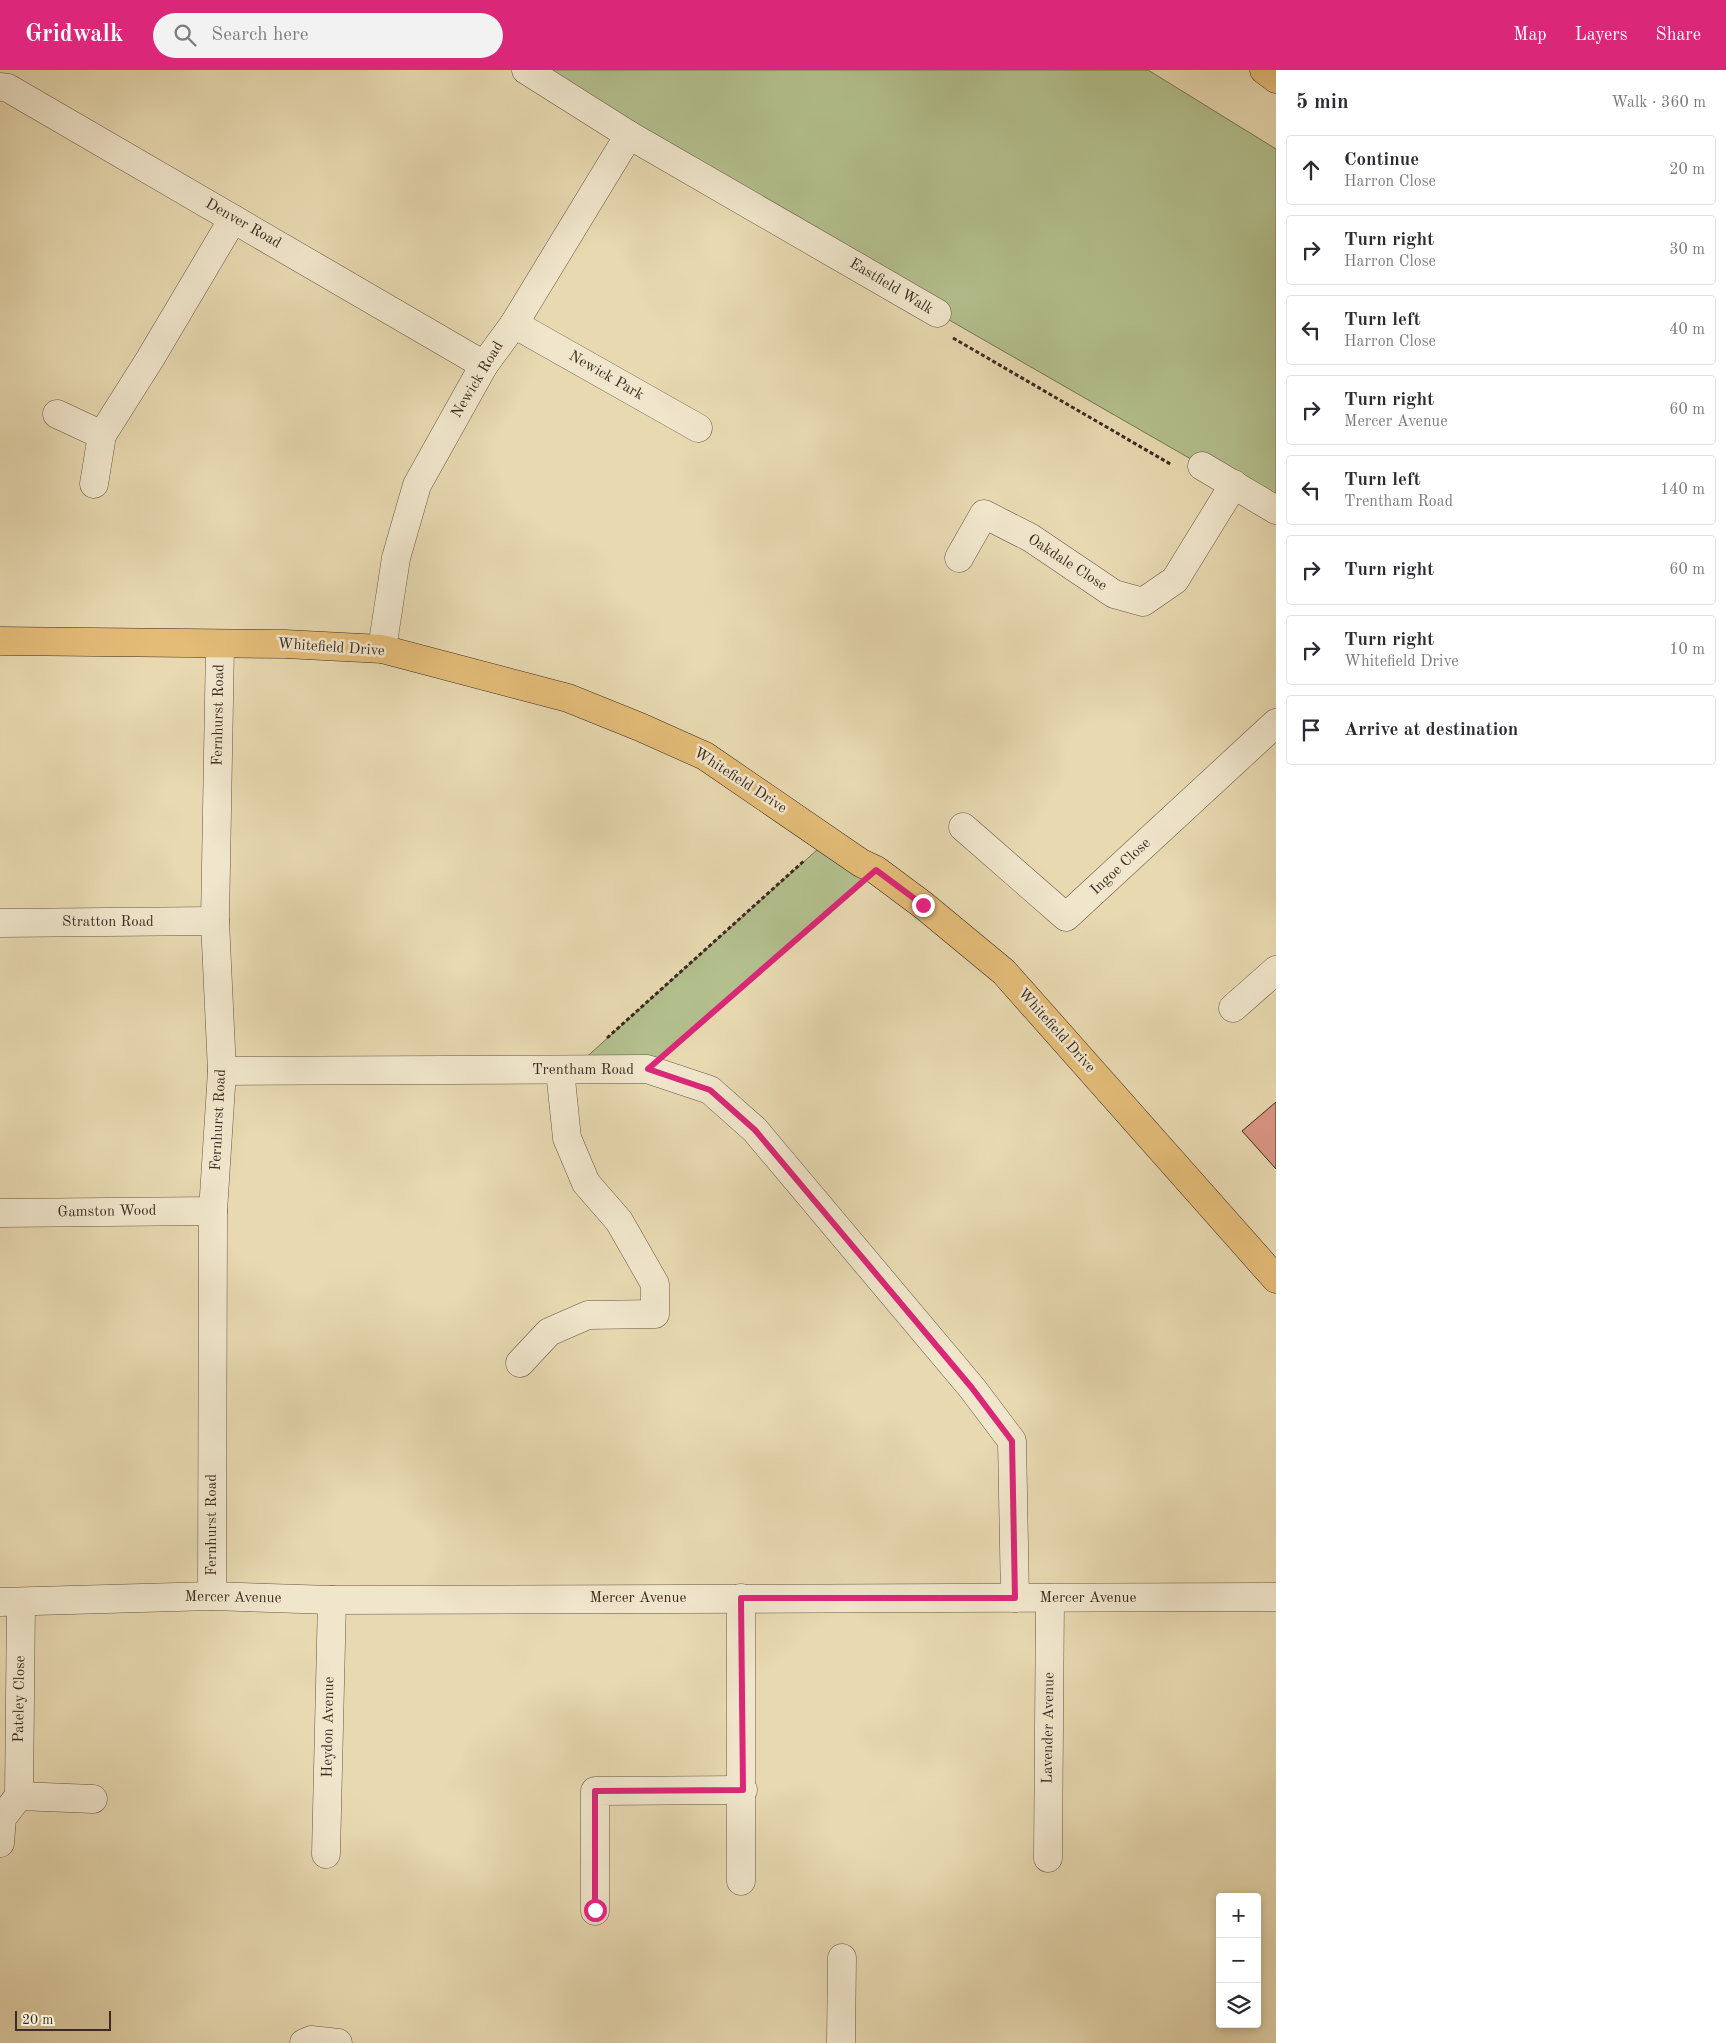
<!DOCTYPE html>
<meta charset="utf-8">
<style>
:root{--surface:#fff;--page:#f2f2f3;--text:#2b2b33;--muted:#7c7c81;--line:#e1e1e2;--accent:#db2777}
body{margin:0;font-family:"Old Standard TT",serif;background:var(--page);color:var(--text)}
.controls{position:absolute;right:15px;bottom:15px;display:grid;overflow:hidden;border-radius:5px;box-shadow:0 2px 8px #0003}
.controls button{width:45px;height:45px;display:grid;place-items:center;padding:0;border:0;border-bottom:1px solid var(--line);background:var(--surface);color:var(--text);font:25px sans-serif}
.scale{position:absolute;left:15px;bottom:12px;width:96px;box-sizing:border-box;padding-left:5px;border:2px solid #3d2a20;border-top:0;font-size:14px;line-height:18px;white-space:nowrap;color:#3d2a20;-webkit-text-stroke:4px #f0e6cc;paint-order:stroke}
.stop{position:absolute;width:15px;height:15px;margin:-11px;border:4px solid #db2777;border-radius:50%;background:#fff}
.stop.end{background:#db2777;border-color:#fff;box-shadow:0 1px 5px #0008}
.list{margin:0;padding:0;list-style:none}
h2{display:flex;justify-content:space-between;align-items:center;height:65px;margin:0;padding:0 20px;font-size:21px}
h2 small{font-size:16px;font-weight:400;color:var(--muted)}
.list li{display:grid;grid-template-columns:32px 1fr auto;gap:15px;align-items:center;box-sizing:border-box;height:70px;margin:0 10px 10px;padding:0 10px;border:1px solid var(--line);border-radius:5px}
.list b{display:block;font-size:19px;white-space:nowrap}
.list p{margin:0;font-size:16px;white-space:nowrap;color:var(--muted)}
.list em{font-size:16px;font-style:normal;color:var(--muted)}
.icon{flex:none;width:28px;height:28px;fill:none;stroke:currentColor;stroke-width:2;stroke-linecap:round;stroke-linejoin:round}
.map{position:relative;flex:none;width:1276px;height:1973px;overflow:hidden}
header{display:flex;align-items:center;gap:30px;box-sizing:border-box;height:70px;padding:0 25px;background:var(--accent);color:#fff}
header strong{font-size:24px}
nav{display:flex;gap:28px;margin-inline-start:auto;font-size:18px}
.search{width:350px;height:45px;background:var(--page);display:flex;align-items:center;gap:12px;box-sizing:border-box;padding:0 18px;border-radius:28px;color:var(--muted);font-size:19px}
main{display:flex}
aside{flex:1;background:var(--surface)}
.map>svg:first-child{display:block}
</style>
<header>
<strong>Gridwalk</strong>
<div class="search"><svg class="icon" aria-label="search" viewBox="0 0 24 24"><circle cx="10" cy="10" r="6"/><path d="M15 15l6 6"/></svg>Search here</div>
<nav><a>Map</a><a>Layers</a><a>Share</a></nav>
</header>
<main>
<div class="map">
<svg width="1276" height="1973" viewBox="0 0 1276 1973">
<rect width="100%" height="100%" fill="#e8d9b1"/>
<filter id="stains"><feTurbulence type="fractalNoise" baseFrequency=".004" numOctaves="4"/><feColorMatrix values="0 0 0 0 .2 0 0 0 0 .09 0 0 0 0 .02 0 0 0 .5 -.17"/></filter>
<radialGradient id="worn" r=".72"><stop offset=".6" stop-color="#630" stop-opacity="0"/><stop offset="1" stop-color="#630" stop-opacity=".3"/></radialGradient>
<g fill="#b3c08e" stroke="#787557">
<polygon points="530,0 1148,0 1276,79 1276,438 937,243"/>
<polygon points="828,770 876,800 647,999 572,1000"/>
</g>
<polygon fill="#db9784" stroke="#3d2a20" points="1276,1032 1276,1099 1242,1061"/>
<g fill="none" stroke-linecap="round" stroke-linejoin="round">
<g stroke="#685644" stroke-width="29">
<g id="minor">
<polyline points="526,0 629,65 937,243"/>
<polyline points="0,17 8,18 484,295"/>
<polyline points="514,254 698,358"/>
<polyline points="57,344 102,365"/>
<polyline points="1202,396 1276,440"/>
<polyline points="94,414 102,365 150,289 233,149"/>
<polyline points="959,488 984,444 1031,468 1114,524 1143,532 1175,510 1234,414"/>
<polyline points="382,579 396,488 417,415 484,295 514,254 629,65"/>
<polyline points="963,757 1066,847 1276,653"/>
<polyline points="0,853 215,851"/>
<polyline points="1233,938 1276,900"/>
<polyline points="222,1001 647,999 710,1020 755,1060 972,1318 1012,1371 1015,1528"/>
<polyline points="0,1143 213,1141"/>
<polyline points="520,1293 549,1262 588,1245 655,1244 655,1214 619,1151 586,1113 567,1068 560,1000"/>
<polyline points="212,1526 213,1141 222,1001 215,851 220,575"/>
<polyline points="741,1528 741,1811"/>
<polyline points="0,1532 212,1526 332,1530 1276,1527"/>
<polyline points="19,1726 93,1729"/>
<polyline points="0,1773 2,1748 19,1726 21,1532"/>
<polyline points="326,1784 332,1530"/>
<polyline points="1048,1788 1050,1528"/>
<polyline points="595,1841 595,1721 743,1720"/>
<polyline points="304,1973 311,1970 338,1973"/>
<polyline points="841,1973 842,1888"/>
</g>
</g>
<g stroke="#3d2a20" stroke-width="29">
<polyline id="major" points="0,571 285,574 382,579 568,628 640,657 705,686 861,793 876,800 923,835 1004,902 1276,1209"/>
</g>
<g stroke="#3d2a20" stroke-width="29">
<polyline id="highway" points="1264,0 1276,9"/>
</g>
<g stroke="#3d2a20" stroke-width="3" stroke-dasharray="4 2.5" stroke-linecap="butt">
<polyline points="953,268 1172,395"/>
<polyline points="607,968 805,790"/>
<polyline points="675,975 851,822"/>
</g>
<use href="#minor" stroke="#f0e6cc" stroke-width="28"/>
<use href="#major" stroke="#e4bc78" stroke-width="28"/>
<use href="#highway" stroke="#e4bc78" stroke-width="28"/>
</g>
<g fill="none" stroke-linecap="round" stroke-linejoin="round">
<polyline stroke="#db2777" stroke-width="6" points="595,1840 595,1721 743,1720 741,1528 1015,1528 1012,1371 972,1318 755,1060 710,1020 648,999 876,800 923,835"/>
</g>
<g text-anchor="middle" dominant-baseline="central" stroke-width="5" stroke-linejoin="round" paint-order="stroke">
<g font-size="15" fill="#3d2a20" stroke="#f0e6cc">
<text transform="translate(243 154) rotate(30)">Denver Road</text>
<text transform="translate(891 217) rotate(31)">Eastfield Walk</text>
<text transform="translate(606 306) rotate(30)">Newick Park</text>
<text transform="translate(478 310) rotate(-59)">Newick Road</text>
<text transform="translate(1067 493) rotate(33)">Oakdale Close</text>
<text transform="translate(331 578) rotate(4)">Whitefield Drive</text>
<text transform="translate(219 645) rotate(-89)">Fernhurst Road</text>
<text transform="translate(740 711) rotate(33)">Whitefield Drive</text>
<text transform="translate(1121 797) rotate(-43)">Ingoe Close</text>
<text x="108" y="852">Stratton Road</text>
<text transform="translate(1056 961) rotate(48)">Whitefield Drive</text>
<text x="583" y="1000">Trentham Road</text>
<text transform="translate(219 1050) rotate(-87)">Fernhurst Road</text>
<text transform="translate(107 1142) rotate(-1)">Gamston Wood</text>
<text transform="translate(212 1455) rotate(-90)">Fernhurst Road</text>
<text transform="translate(233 1528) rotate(1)">Mercer Avenue</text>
<text x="638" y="1528">Mercer Avenue</text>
<text x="1088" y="1528">Mercer Avenue</text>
<text transform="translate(20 1629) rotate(-89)">Pateley Close</text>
<text transform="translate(329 1657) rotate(-89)">Heydon Avenue</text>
<text transform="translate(1049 1658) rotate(-89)">Lavender Avenue</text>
</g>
</g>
<rect width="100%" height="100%" filter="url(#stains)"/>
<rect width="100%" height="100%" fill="url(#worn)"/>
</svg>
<div class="controls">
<button>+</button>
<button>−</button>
<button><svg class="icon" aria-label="layers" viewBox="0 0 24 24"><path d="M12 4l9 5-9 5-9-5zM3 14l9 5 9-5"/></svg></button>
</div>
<div class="scale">20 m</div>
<div class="stop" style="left:595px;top:1840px"></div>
<div class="stop end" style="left:923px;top:835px"></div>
</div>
<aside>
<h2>5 min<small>Walk · 360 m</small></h2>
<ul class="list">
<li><svg class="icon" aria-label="ahead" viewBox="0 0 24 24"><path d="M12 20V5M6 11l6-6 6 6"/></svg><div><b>Continue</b><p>Harron Close</p></div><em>20 m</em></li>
<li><svg class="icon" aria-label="right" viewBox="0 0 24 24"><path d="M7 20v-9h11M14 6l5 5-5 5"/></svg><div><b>Turn right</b><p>Harron Close</p></div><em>30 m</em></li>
<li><svg class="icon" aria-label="left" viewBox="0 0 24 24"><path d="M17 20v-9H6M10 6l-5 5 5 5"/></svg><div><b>Turn left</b><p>Harron Close</p></div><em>40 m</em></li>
<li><svg class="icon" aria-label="right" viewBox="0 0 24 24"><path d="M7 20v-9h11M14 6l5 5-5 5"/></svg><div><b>Turn right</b><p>Mercer Avenue</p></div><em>60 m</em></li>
<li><svg class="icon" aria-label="left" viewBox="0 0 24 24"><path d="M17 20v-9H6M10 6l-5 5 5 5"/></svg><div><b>Turn left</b><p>Trentham Road</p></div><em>140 m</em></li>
<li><svg class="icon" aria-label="right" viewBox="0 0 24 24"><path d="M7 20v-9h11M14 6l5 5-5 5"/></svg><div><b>Turn right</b></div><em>60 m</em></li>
<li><svg class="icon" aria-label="right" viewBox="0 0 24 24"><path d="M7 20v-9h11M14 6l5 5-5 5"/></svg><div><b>Turn right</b><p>Whitefield Drive</p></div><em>10 m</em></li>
<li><svg class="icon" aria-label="arrive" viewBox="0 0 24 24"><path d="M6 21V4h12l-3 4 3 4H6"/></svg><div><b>Arrive at destination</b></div></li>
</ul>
</aside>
</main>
